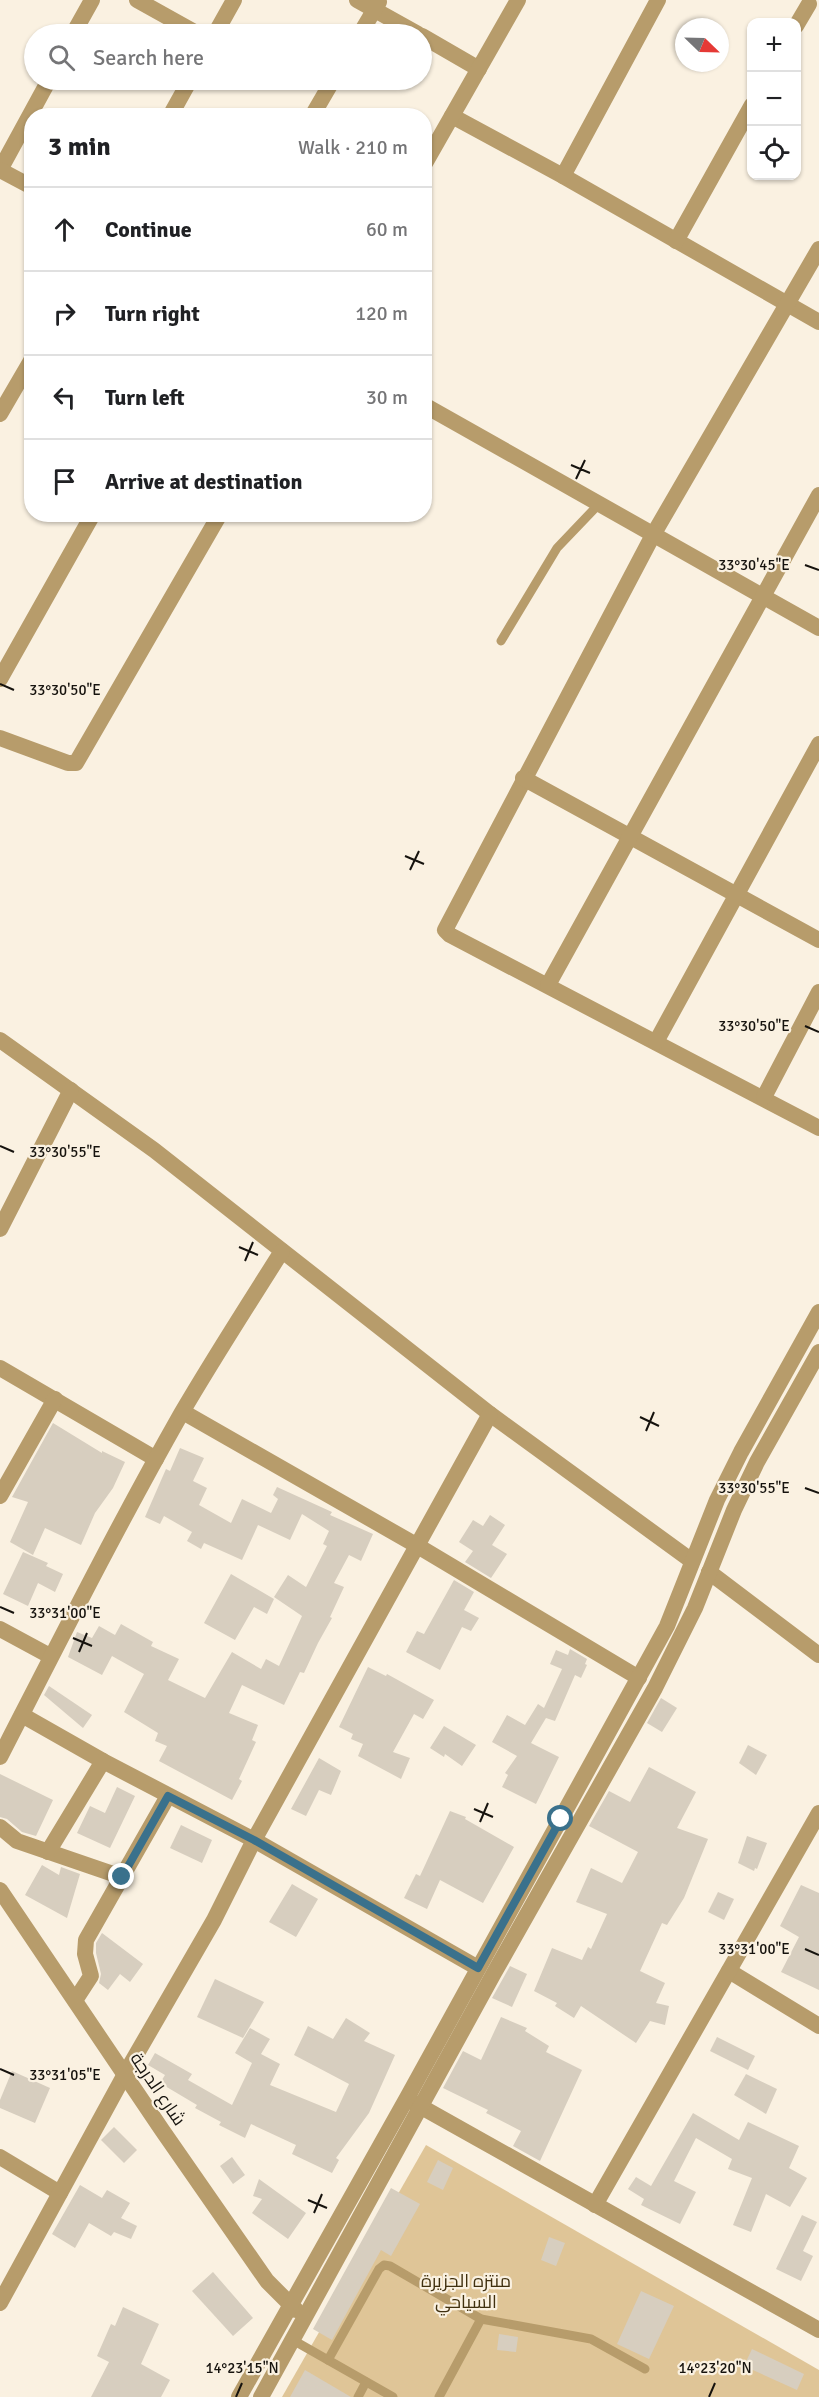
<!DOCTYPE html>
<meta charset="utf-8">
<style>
:root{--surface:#fff;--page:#f2f2f2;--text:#202124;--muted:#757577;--line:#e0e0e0}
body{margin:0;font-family:Signika,Cairo,sans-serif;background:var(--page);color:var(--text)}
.controls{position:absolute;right:18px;top:18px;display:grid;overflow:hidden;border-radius:12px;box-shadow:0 2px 4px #0004}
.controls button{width:54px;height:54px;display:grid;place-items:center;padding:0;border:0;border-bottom:2px solid var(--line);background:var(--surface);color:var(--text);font:30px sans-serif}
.compass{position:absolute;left:675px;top:18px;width:54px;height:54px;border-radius:50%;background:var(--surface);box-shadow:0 2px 4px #0004;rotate:113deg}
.stop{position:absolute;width:18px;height:18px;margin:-14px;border:4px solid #3a718c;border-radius:50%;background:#fff}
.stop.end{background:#3a718c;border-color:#fff;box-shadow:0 2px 6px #0008}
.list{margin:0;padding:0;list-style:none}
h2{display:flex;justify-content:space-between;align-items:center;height:78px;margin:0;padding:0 24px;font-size:26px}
h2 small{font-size:20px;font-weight:400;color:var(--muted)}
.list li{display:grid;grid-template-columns:39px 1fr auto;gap:18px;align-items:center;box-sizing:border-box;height:84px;padding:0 24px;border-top:2px solid var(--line)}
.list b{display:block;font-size:22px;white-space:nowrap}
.list em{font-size:20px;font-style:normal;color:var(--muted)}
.icon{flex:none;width:33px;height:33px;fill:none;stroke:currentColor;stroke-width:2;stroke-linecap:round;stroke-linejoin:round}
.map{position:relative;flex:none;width:819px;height:2397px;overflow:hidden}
.search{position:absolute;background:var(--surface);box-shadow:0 2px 4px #0004;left:24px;top:24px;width:408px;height:66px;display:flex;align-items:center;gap:15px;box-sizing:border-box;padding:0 21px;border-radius:33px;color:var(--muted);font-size:22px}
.panel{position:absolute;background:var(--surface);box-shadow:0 2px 4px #0004;left:24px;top:108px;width:408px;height:414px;border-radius:24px}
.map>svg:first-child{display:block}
</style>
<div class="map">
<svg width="819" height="2397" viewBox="0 0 819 2397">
<rect width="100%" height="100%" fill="#faf1e1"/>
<polygon fill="#dfc597" points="426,2145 819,2370 819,2397 282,2397"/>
<g fill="#d7cebf">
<polygon points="53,1423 102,1453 102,1451 125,1462 113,1488 95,1513 81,1545 45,1528 33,1555 10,1542 28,1502 12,1497"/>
<polygon points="180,1448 204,1458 193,1481 207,1488 199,1505 231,1523 242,1499 271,1513 278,1499 273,1495 277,1487 332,1512 330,1515 373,1534 361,1561 349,1555 334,1583 344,1587 330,1617 332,1618 318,1643 304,1673 300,1672 284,1705 242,1685 229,1713 258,1725 252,1740 256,1742 239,1779 242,1781 232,1800 159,1761 167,1746 155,1741 158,1733 124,1712 144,1674 112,1656 102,1675 68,1657 77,1632 92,1638 99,1626 115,1635 121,1624 153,1642 151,1646 179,1659 168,1680 205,1698 232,1652 261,1669 266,1659 279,1666 302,1616 274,1597 288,1575 306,1587 327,1546 323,1544 329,1531 302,1514 290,1540 258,1525 242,1560 204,1543 201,1549 187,1541 192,1532 164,1516 160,1524 145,1517 166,1469 170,1471"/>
<polygon points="490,1515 505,1525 492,1545 507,1554 491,1578 465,1562 473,1551 459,1542 473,1520 483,1526"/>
<polygon points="23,1552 48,1563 46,1566 63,1574 55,1592 38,1583 28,1606 3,1594"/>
<polygon points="231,1574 274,1599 267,1614 254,1607 235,1640 204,1623"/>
<polygon points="454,1580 474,1592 464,1610 479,1618 471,1631 462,1627 440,1670 406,1652 417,1631 424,1634"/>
<polygon points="570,1649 587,1659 585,1664 587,1665 581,1678 575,1675 555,1721 546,1718 531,1743 559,1757 536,1804 502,1787 508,1775 505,1773 517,1756 492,1742 507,1715 525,1725 538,1704 544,1708 562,1669 550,1664 556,1650 568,1655"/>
<polygon points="368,1667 386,1676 387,1674 434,1700 423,1719 414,1714 393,1752 410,1758 401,1779 358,1756 363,1744 351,1739 353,1734 339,1727"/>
<polygon points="49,1686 92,1715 83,1728 44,1695"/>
<polygon points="661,1698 677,1708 662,1732 647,1723"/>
<polygon points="444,1726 476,1745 462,1766 445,1754 444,1757 430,1748"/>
<polygon points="748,1745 767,1755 756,1775 739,1763"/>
<polygon points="319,1758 341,1771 331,1795 319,1790 306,1816 291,1809"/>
<polygon points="649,1767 696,1792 677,1828 708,1839 684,1898 667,1925 662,1923 640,1971 665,1983 656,2003 669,2006 665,2025 650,2021 636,2043 581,2006 574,2018 555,2006 557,2003 534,1991 552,1948 582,1960 588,1947 591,1949 607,1914 576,1902 591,1868 622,1883 638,1852 589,1826 609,1791 630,1802"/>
<polygon points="0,1774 53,1800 36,1836 22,1832 7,1819 0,1817"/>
<polygon points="117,1787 135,1796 110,1848 77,1833 90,1806 105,1813"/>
<polygon points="450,1811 466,1817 465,1819 514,1847 483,1903 440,1880 427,1909 404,1898 416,1874 420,1876"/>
<polygon points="181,1825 212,1840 202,1863 170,1848"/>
<polygon points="747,1836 767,1843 757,1869 755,1868 754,1871 738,1863"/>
<polygon points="42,1865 59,1875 61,1867 80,1874 67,1918 25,1895"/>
<polygon points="292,1884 318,1899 296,1937 269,1922"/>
<polygon points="801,1885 819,1893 819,1990 781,1972 799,1937 780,1926"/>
<polygon points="718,1892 734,1899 724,1920 708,1912"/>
<polygon points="102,1933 143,1964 130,1982 120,1974 108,1990 99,1983 101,1974 96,1953 96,1943"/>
<polygon points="510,1966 527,1974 512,2007 492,1998"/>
<polygon points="215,1979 264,2002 243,2038 197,2017"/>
<polygon points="501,2017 527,2028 525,2031 549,2046 546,2052 582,2070 540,2161 513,2146 521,2131 486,2113 488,2110 443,2088 463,2051 481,2060"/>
<polygon points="346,2018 370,2033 364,2041 395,2055 369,2113 336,2158 339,2160 332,2173 292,2154 296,2145 251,2124 245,2138 219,2125 221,2122 195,2108 197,2105 160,2083 165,2075 148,2065 155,2053 192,2074 188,2080 232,2105 252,2063 235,2053 250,2028 270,2039 261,2054 280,2064 270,2085 336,2112 349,2084 294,2055 308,2026 333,2039"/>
<polygon points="717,2037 755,2056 748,2070 710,2051"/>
<polygon points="12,2071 50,2088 35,2123 0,2108 0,2100"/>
<polygon points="746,2074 777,2089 766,2114 734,2095"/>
<polygon points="693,2113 739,2140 748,2122 799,2146 789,2168 807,2178 790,2207 766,2194 751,2232 733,2225 752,2178 728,2169 732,2159 696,2138 674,2181 696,2192 680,2224 641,2205 644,2199 628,2189 636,2177 651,2186"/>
<polygon points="114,2127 137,2150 124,2163 101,2140"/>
<polygon points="232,2157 245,2175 233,2184 220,2166"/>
<polygon points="438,2160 453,2168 443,2190 427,2182"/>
<polygon points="259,2179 306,2213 288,2239 252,2213 262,2199 253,2196"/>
<polygon points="80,2185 102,2198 107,2190 130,2203 121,2218 137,2226 131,2239 114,2232 111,2236 89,2223 75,2248 52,2234"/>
<polygon points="391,2188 420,2204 391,2256 381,2250 332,2340 313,2329"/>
<polygon points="802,2215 817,2222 803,2251 813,2256 801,2281 776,2269"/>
<polygon points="549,2237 565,2243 556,2266 541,2260"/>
<polygon points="213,2272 253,2318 233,2336 192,2291"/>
<polygon points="641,2291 674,2306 649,2359 617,2344"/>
<polygon points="123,2307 159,2324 141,2364 170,2380 161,2397 91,2397 109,2362 97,2356 111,2324 115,2326"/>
<polygon points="499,2334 518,2337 516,2352 497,2350"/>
<polygon points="752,2349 804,2374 797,2390 744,2366"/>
<polygon points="305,2370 351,2397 290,2397"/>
</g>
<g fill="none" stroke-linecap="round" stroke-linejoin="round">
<g stroke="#b79c6b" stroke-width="9">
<polyline points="501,641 557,548 599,504"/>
<polyline points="291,2339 393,2397"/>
<polyline points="328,2360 379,2269 384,2265 390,2266 481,2319 591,2339 645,2369"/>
<polyline points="358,2397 366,2382"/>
<polyline points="439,2397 481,2319"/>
</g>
<g stroke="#b79c6b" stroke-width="16">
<polyline points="137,0 198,34"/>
<polyline points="357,0 418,34"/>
<polyline points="796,26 809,4"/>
<polyline points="73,34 92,0"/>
<polyline points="215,34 234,0"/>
<polyline points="360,34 379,2"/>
<polyline points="422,36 479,69"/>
<polyline points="170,116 190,80"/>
<polyline points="312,116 333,80"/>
<polyline points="452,116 563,176 819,322"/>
<polyline points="424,165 518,0"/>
<polyline points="0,170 49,80"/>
<polyline points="0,170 32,187"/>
<polyline points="563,176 658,0"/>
<polyline points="676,241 752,105"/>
<polyline points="819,249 653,535 445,930 450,935 819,1128"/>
<polyline points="424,405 819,628"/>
<polyline points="0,414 32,359"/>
<polyline points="0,679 93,514"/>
<polyline points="0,738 68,763 76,763 220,514"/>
<polyline points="523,778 819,940"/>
<polyline points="548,985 819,495"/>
<polyline points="0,1040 154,1150 490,1414 692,1561"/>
<polyline points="656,1042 819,744"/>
<polyline points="764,1097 819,992"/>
<polyline points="0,1229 71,1090"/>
<polyline points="0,1368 156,1459"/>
<polyline points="183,1412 416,1545 639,1678"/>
<polyline points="0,1496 55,1399"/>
<polyline points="709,1572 819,1655"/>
<polyline points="0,1629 50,1656"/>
<polyline points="22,1715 103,1761 254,1840 478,1968"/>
<path d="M 0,1757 C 59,1642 117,1527 181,1414 C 213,1359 248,1305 282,1251"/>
<polyline points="0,1827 17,1841 122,1877"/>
<polyline points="48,1852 103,1761"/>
<polyline points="729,1971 819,2026"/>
<polyline points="76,1999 91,1976 85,1954 86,1940 168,1796"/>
<polyline points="409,2100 819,2330"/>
<polyline points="0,2157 60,2193"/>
<polyline points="595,2205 819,1813"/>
<polyline points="0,2303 125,2074 214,1920 254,1840 490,1414"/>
</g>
<g stroke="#b79c6b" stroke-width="16">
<polyline points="0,1890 162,2130 267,2281 296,2310"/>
<polyline points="239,2397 407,2098 667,1626 717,1500 741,1452 819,1312"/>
<polyline points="261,2397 494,1973 655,1688 695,1608 734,1510 757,1462 819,1352"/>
</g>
</g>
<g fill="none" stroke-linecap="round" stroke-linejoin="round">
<polyline stroke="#3a718c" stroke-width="8" points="122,1877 168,1796 254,1840 478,1968 561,1819"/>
</g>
<path fill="none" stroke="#16130e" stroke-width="2" d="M 571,465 L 590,473M 576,479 L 585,460M 805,565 L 819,570M 0,684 L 14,690M 405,856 L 424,864M 410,870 L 419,851M 805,1026 L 819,1032M 0,1146 L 14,1152M 239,1247 L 258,1255M 245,1261 L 253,1242M 640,1417 L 659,1426M 646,1431 L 654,1412M 805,1488 L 819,1493M 0,1607 L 14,1613M 73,1638 L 92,1646M 79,1652 L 87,1633M 474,1809 L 493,1817M 480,1822 L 488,1803M 805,1949 L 819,1955M 0,2069 L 14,2075M 308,2200 L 327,2208M 314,2213 L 322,2194M 236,2397 L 242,2383M 709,2397 L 715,2383"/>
<g text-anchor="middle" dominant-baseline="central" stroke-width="4.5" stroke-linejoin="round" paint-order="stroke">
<g font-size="18" fill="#16130e" stroke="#faf1e1">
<text transform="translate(158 2089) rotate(56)">شارع الدرجة</text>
</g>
<g font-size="18" fill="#40300f" stroke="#faf1e1">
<text x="466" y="2281">منتزه الجزيرة<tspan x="466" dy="21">السياحي</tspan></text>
</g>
</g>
<g font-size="15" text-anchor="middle" fill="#16130e" stroke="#faf1e1" stroke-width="4.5" stroke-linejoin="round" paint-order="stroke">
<text x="754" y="570">33°30'45"E</text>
<text x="65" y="695">33°30'50"E</text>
<text x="754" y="1031">33°30'50"E</text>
<text x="65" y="1157">33°30'55"E</text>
<text x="754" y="1493">33°30'55"E</text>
<text x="65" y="1618">33°31'00"E</text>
<text x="754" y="1954">33°31'00"E</text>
<text x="65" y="2080">33°31'05"E</text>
<text x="242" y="2373">14°23'15"N</text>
<text x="715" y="2373">14°23'20"N</text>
</g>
</svg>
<div class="controls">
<button>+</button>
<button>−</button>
<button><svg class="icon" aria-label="locate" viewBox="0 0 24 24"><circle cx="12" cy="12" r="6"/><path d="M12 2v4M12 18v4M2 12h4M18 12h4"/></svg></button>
</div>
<svg class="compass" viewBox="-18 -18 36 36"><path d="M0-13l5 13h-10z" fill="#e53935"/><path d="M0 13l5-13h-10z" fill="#757577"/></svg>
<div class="stop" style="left:561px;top:1819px"></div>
<div class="stop end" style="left:122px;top:1877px"></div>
<div class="search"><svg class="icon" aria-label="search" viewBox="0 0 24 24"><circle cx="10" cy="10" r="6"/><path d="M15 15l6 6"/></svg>Search here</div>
<section class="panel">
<h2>3 min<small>Walk · 210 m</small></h2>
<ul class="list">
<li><svg class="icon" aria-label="ahead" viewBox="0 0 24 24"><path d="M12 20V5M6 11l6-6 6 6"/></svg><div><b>Continue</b></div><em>60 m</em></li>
<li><svg class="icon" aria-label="right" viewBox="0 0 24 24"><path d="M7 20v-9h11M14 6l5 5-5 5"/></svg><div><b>Turn right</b></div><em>120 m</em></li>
<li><svg class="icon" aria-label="left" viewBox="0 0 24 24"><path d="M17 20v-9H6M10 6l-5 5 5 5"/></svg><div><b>Turn left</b></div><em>30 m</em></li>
<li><svg class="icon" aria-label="arrive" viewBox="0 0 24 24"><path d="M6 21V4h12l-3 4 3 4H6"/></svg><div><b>Arrive at destination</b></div></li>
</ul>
</section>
</div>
